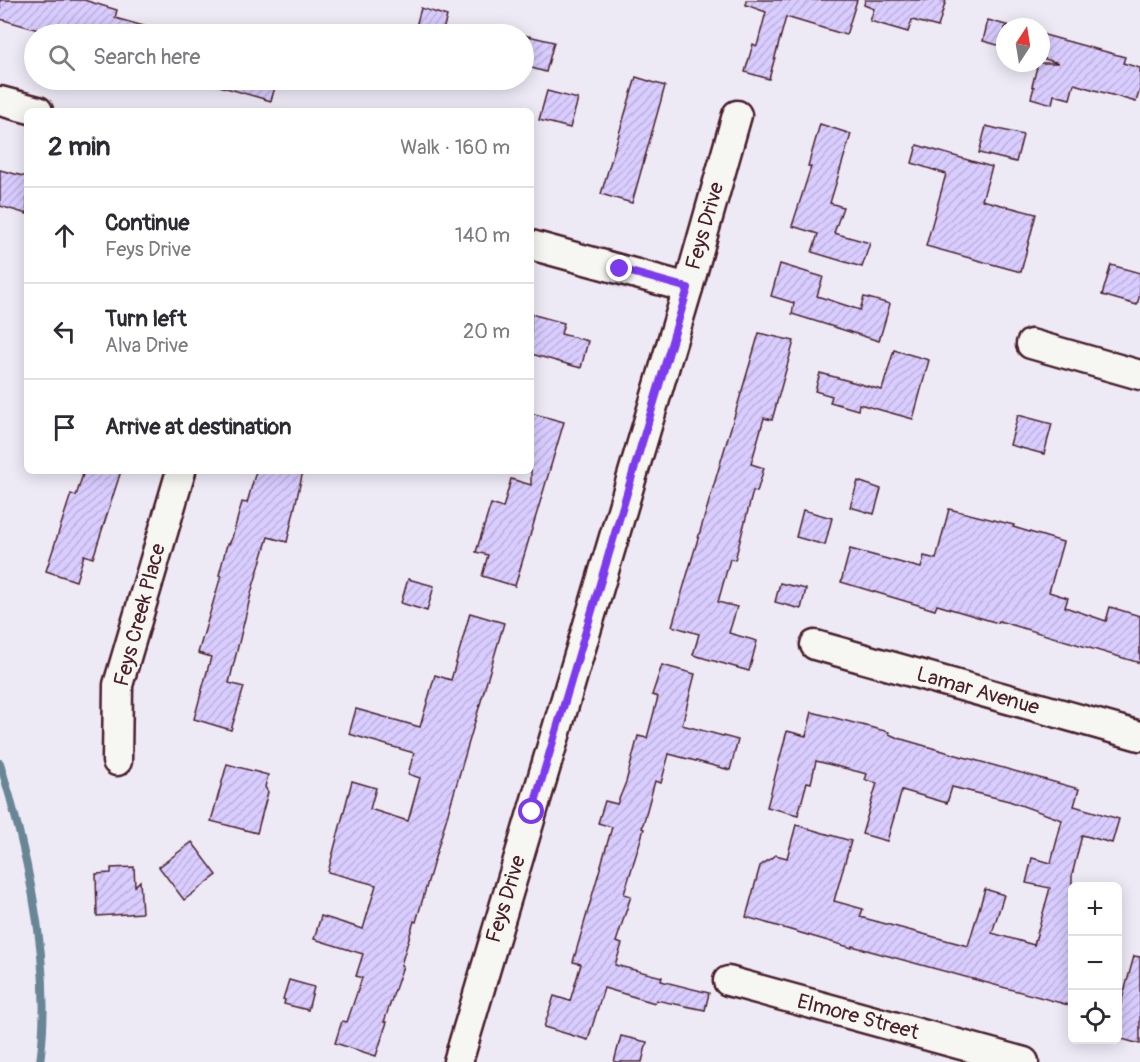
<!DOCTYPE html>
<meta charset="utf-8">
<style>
:root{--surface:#fff;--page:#f2f2f3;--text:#2b2b33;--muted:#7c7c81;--line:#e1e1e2}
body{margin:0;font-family:Pangolin,sans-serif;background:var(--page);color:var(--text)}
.controls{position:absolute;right:18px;bottom:18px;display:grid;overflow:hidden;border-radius:9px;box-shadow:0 3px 15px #0003}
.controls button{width:54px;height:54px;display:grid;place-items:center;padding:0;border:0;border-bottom:2px solid var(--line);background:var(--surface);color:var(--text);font:30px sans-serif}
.compass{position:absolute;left:996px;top:18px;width:54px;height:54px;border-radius:50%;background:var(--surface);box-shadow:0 3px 15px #0003;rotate:12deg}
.stop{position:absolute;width:18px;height:18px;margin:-14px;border:4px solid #7c3aed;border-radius:50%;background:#fff}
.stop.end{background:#7c3aed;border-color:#fff;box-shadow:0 2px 6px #0008}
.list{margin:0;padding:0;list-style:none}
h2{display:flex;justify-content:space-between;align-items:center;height:78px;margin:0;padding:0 24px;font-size:26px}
h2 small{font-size:20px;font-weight:400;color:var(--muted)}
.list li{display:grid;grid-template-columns:39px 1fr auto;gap:18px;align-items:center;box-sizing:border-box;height:96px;padding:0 24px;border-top:2px solid var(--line)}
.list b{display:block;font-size:22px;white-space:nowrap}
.list p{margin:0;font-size:20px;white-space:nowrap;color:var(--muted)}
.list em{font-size:20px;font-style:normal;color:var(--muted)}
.icon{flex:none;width:33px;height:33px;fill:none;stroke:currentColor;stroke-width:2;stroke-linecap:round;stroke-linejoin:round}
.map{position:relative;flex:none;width:1140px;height:1062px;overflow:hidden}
.search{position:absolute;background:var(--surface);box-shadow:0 3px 15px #0003;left:24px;top:24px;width:510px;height:66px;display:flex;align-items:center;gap:15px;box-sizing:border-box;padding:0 21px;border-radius:33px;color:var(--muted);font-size:22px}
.panel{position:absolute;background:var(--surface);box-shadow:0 3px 15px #0003;left:24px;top:108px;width:510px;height:366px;border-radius:9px}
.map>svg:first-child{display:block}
</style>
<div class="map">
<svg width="1140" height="1062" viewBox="0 0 1140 1062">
<defs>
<pattern id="building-hatch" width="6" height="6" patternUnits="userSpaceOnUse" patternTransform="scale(1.5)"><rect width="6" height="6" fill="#d9cdff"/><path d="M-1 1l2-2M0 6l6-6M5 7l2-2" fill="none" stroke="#bcb0db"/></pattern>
</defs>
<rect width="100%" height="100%" fill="#edeaf6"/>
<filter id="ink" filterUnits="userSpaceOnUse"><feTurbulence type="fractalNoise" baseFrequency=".0167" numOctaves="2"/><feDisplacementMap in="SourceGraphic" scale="12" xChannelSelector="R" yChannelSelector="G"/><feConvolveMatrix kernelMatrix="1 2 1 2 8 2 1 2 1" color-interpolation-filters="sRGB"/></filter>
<g filter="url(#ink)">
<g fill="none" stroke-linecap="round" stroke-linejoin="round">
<path stroke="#698696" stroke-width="8" d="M 0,763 C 28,854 53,967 40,1062"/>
</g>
<g fill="url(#building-hatch)" stroke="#4a1f2b" stroke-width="1.5">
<polygon points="0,0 84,0 117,10 115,18 151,28 151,34 52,34 0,19"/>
<polygon points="746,0 857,0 846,35 786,17 769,79 745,72 753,44 757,46 766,12 746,5"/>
<polygon points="865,0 946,0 938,27 912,20 908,32 870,21 874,9 864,5"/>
<polygon points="421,8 447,16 442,34 414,34"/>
<polygon points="988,20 1013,27 1005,27 1005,47 983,41"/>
<polygon points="1041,34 1125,57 1123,63 1140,68 1140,89 1136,102 1074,84 1070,99 1054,95 1052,104 1031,98 1034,87 1032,86 1038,63 1059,63 1041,58"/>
<polygon points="524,35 554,42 546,72 524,66"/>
<polygon points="636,77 665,86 632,203 601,194"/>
<polygon points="217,80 277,80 271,101 216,85"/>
<polygon points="547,91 578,99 570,128 539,120"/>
<polygon points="820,124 851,134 830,203 843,207 834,233 870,243 862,267 812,252 818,234 792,226 811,167 808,166"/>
<polygon points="986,126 1023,135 1016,162 979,153"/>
<polygon points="917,145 992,167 982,200 1036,214 1021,272 926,246 946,174 912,163"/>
<polygon points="0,170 27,177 27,214 0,206"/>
<polygon points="780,264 823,277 817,296 860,310 864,297 890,304 879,341 792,314 794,303 771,296"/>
<polygon points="1111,265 1140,273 1140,294 1137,305 1102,295"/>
<polygon points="531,314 564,323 561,334 588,341 581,368 531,354"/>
<polygon points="759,333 794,341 772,420 764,418 751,464 764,468 757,492 753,491 735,560 730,559 718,602 737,607 729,633 757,641 749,671 693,655 699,634 672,626"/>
<polygon points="894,350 929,360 913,419 859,404 858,410 830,402 832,396 815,391 820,373 882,390"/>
<polygon points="531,413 564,422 515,586 482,576 488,555 476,552 491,504 503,508 511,479 531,485"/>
<polygon points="1018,415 1052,424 1044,454 1010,445"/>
<polygon points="84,471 121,471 93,558 84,555 76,581 46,571 71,494 76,496"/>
<polygon points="256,471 303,471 287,542 268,537 252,590 229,683 244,687 231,730 194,719 211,657 198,653 221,576 219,575 227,544 229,544 232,538 242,502 247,503"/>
<polygon points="858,481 881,489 874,514 850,507"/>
<polygon points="949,509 1014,525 1013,527 1063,542 1049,592 1068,598 1065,607 1106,621 1110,607 1140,616 1140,663 999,621 998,623 937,605 935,610 841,582 850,549 921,568 924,556 936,559"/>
<polygon points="803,510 832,518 825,545 796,537"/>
<polygon points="408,579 434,586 427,611 401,603"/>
<polygon points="780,583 806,589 801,609 775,602"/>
<polygon points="470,613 504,623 416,922 414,921 401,965 403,966 384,1022 387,1022 376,1056 335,1043 342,1021 347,1022 362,978 356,976 363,954 314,939 321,916 363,929 376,885 328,872 352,781 376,788 370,809 408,821 420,778 408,774 414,753 349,734 356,709 420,727 435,675 451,680"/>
<polygon points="662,665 695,674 682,725 738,740 730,770 669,754 661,783 655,781 642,828 644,829 624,894 631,896 616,942 622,944 615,965 662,977 661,981 709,993 705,1010 656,1000 655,1003 604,988 588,1040 544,1027 554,996 570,1001 581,964 573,962 612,827 598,823 605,801 617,804 626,782 638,736 647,738 658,697 652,695"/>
<polygon points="812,712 889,732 889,734 898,738 960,756 1079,789 1074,806 1119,819 1112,843 1082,835 1072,875 1072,1006 852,946 852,948 746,917 760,866 776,855 787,858 796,825 851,841 834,901 863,909 860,917 968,946 985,889 1004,895 992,933 1034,945 1050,888 1026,883 1032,858 1051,863 1062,820 1009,801 952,787 947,803 902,790 887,841 862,834 877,783 865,780 867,774 816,761 811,783 807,782 798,815 767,807 787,731 806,736"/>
<polygon points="227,764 268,775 265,787 268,792 257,833 211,821"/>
<polygon points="192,842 217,875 184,900 159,867"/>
<polygon points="134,867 135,886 140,881 142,913 97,916 96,874 111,873 111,868"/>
<polygon points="1134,956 1140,957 1140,1044 1118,1038 1118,1014"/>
<polygon points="289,980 314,987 308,1010 284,1004 285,1000 283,999"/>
<polygon points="621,1036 647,1042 642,1062 614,1062"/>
</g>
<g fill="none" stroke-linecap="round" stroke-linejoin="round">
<g stroke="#4a1f2b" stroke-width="33">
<g id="minor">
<polyline points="0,101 38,111"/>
<polyline points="531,245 688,288"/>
<polyline points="1031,344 1140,375"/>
<polyline points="815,645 1140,736"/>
<polyline points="117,761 118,685 181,471"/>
<polyline points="728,981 1024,1062"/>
<polyline points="458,1062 688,288 737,115"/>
</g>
</g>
<use href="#minor" stroke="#f6f6f2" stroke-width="28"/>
</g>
</g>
<g fill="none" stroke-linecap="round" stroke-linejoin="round" filter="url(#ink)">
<polyline stroke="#7c3aed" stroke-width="8" points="532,812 688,288 620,269"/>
</g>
<g text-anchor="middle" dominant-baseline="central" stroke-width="5" stroke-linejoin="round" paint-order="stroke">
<g font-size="21" fill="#4a1f2b" stroke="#f6f6f2">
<text transform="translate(705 226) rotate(-74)">Feys Drive</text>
<text transform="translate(140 615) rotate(-75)">Feys Creek Place</text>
<text transform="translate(978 691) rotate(16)">Lamar Avenue</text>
<text transform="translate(506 899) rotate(-73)">Feys Drive</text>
<text transform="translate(858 1017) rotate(15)">Elmore Street</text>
</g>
</g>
</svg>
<div class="controls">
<button>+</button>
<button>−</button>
<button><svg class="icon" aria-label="locate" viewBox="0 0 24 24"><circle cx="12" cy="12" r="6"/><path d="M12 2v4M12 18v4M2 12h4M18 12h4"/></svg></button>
</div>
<svg class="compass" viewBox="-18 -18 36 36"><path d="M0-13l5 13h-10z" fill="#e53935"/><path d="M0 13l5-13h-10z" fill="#7c7c81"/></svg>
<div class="stop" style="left:532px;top:812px"></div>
<div class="stop end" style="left:620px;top:269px"></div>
<div class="search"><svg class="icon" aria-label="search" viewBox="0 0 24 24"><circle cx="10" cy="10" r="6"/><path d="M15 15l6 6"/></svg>Search here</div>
<section class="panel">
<h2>2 min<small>Walk · 160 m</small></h2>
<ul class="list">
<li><svg class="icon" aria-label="ahead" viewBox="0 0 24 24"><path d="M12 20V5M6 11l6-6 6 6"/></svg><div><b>Continue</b><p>Feys Drive</p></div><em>140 m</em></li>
<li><svg class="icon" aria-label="left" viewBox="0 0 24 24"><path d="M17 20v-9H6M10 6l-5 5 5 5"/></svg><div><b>Turn left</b><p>Alva Drive</p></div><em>20 m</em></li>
<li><svg class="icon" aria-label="arrive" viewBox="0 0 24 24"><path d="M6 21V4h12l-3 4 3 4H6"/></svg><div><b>Arrive at destination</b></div></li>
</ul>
</section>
</div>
